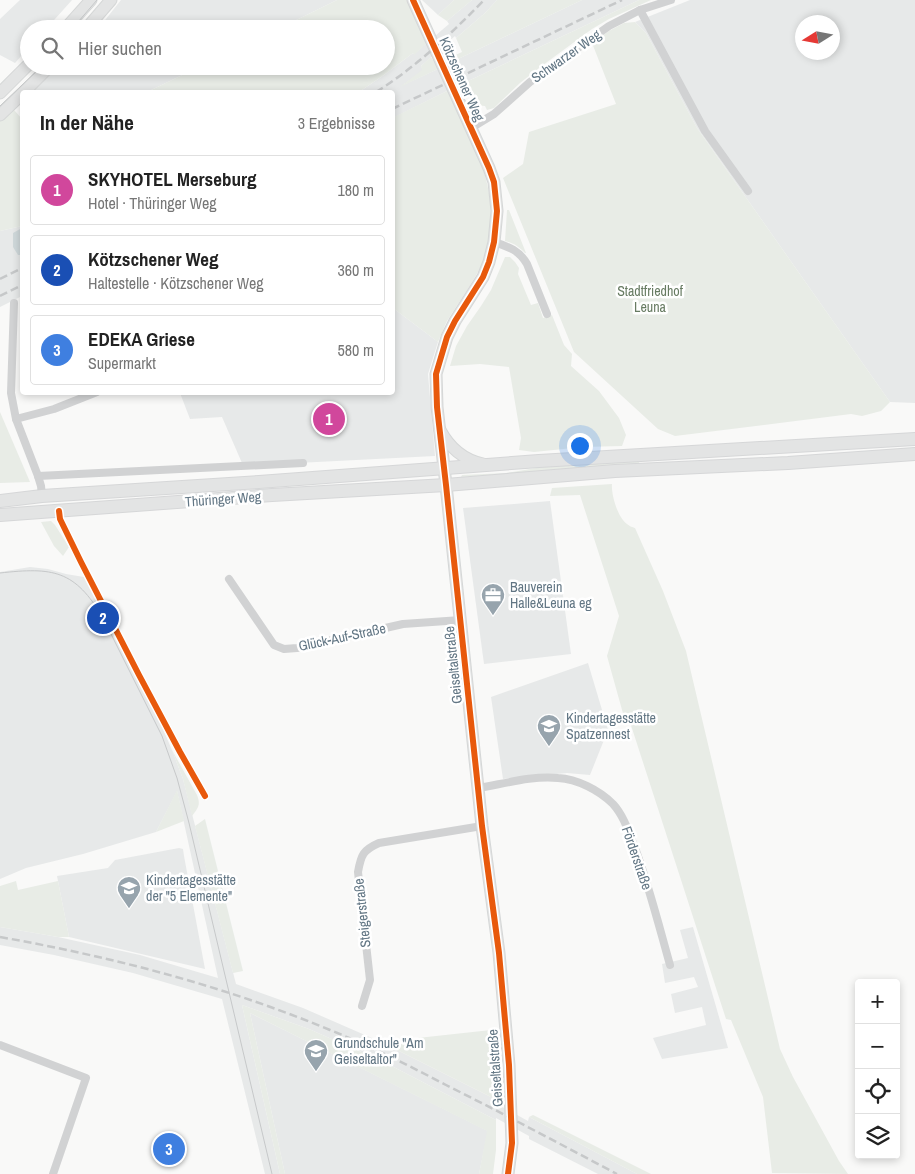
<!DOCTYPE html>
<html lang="de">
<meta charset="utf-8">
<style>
:root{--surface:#fff;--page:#f6f6f6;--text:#222;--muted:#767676;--line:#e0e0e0;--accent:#575c61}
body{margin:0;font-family:"Archivo Narrow",sans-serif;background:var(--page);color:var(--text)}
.controls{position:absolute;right:15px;bottom:15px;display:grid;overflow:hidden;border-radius:5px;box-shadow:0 2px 8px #0003}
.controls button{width:45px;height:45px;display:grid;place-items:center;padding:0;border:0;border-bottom:1px solid var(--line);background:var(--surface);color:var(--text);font:25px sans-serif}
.compass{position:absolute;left:795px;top:15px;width:45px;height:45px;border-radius:50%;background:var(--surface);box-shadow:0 2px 8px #0003;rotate:259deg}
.you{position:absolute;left:579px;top:445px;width:18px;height:18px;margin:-12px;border:4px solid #fff;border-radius:50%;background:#1a73e8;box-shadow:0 0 0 8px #1a73e833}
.badge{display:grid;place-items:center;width:32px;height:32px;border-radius:50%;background:var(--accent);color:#fff;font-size:16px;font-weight:700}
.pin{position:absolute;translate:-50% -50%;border:2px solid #fff;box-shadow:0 1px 5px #0006}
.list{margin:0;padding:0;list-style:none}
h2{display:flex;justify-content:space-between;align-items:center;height:65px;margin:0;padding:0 20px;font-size:21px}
h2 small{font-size:16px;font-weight:400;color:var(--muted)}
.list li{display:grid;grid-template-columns:32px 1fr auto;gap:15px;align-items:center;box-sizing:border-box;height:70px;margin:0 10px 10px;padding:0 10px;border:1px solid var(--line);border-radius:5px}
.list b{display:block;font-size:19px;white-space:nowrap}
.list p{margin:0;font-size:16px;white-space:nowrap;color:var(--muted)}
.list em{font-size:16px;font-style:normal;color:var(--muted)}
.icon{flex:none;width:28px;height:28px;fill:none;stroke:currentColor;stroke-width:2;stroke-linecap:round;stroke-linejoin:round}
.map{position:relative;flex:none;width:915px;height:1174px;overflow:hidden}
.search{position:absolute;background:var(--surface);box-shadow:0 2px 8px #0003;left:20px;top:20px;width:375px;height:55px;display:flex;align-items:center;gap:12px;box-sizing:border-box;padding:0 18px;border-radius:28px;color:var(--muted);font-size:19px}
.panel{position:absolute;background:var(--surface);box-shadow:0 2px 8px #0003;left:20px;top:90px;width:375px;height:305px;border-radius:5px}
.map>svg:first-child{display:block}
</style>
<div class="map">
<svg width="915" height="1174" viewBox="0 0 915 1174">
<rect width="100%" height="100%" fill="#f9f9f8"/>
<g fill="#e7e9e9" fill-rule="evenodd">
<polygon points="20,0 72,0 46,29 29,29 29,47 15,63 0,55 0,19"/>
<polygon points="121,0 337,0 278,29 98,29"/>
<polygon points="422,0 454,0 438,15"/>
<polygon points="472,0 497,0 485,13 456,38 455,36 421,66 423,70 403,85 438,69 439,71 456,63 456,60 582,0 639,0 466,82 464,80 448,88 449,90 393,118 392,92 359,92 384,75 413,53 414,54 449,24 447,21"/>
<path d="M 690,0 L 915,0 L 915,403 L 890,402 L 697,128 L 646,33 L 635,22 ZM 802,22 L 832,22 L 832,52 L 802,52 Z"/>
<polygon points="59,66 201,66 147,92 32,92"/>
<polygon points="22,226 22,296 0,307 0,231"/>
<polygon points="393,308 438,342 428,374 435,456 258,465 242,463 222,417 190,419 180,393 392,392"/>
<polygon points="550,501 571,654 484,664 463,508"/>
<polygon points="30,567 48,569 66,574 84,577 106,616 161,725 172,750 183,779 236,984 303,1008 381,1042 495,1099 495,1103 528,1121 529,1117 637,1174 598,1174 529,1139 529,1136 496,1118 496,1120 384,1062 309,1029 242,1005 280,1174 265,1174 222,999 133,973 54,955 0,945 0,927 58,937 140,955 218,978 177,791 156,832 83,854 26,868 0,879 0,572"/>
<polygon points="588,663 608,730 590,775 567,773 503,779 491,697"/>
<polygon points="179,848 183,849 184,856 205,969 69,937 57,876 108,868 115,860"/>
<polygon points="693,927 728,1048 662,1059 653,1038 706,1025 702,1007 675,1013 671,994 698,987 694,977 665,983 662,964 688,958 680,930"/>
<polygon points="250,1013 488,1131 479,1174 285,1174"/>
</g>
<g fill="#e8ece6">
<polygon points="337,0 407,0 426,44 414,55 413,53 384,75 359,92 147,92 201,66 386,66 386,29 278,29"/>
<polygon points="454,0 472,0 447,21 438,15"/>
<polygon points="497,0 582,0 456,60 457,62 452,64 449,58 462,52 456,38 485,13"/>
<path d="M 639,0 L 651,0 L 609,19 L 592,29 L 539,68 L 520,83 L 494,108 L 487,110 L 485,106 C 470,105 467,95 461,82 L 465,80 L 466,82 Z"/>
<polygon points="635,22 646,33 697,128 890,402 881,411 862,416 851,414 675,436 658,429 574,352 503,178 523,164 529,132 616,104 592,43 609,31 624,23"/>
<polygon points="431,57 438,69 400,87 422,70 421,66"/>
<path d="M 449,90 C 469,134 493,174 491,224 C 490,235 489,248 485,258 C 475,280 460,300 447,321 C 444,327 441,335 438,342 L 393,308 L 392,118 Z"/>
<polygon points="14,110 22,119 22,226 0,231 0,121"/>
<path d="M 507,210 L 509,210 L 526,253 L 525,253 C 519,247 514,243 505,241 Z"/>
<polygon points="505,257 510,257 515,262 519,268 518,274 531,305 538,303 543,318 552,315 564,345 572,354 571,366 599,391 619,418 626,435 622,446 583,447 534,452 519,450 521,438 509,367 480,364 450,366 456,346 467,326 481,306 491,290"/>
<polygon points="0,412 30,482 0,483"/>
<polygon points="639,460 639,464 461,477 462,475 506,473 548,466"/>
<path d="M 612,484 C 611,495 618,518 627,524 C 629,526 632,527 635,528 L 663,591 L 686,651 L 780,1049 L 793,1077 L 839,1161 L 848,1174 L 772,1173 L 763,1097 L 731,1020 L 726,1019 L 628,716 L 624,717 L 607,656 L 619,616 L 580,495 L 550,496 L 552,488 Z"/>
<polygon points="51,521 55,525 69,547 63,556 54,546 41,522"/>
<path d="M 172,750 L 197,795 C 201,805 198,808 192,816 L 183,779 Z"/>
<polygon points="177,790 184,821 156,832"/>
<polygon points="205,819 243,971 233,973 195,826"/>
<polygon points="16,881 18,890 58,881 69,937 58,937 0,927 0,886"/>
<polygon points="242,1005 309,1029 384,1062 496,1120 496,1150 493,1174 479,1174 487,1131 250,1013 285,1174 280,1174"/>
<polygon points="491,1030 495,1099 381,1042"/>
<polygon points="533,1115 651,1174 637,1174 529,1117"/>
</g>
<polygon fill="#d0d9db" points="22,228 22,255 18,255 13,247 13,233"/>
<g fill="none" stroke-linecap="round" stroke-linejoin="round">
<g stroke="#d5d7d7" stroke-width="13">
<g id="secondary">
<polyline points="413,0 489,168 494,182 497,211 494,242 489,262 483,277 455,321 447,337 436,374 437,407 446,485 482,826 499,953 509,1065 512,1143 508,1174"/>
<polyline points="65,29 91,0"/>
<polyline points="86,29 111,0"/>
<polyline points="24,92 50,66"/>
<polyline points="0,93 29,64"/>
<polyline points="0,115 22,94"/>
<path d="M 440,430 C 449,447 464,460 483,464"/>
</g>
</g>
<g stroke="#d6d7d8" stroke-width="14">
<g id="primary">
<polyline points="0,501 42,496 259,482 539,461 915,439"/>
<polyline points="0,515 272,495 446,485 615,471 788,463 915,454"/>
</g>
</g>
<g stroke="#d1d2d3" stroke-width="8">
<polyline points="640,10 705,131 748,191"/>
<polyline points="471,128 494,114 530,82 609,26 640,10 671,0"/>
<path d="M 494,242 C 509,247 519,250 527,264 L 547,314"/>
<polyline points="14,303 11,393 16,419 38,476 41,486 42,496"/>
<polyline points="16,419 54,409 97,392"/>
<polyline points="38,476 303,463"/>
<polyline points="59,511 60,519 81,562 139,675 180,752 205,796"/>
<polyline points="229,579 274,645 284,649 297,648 403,624 461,620"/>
<path d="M 479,788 C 503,784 534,775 558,778 C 577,779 599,790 613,804 C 624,816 629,833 635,848 C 649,886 659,926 670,965"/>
<path d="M 362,1006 L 370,980 L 358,872 C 361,855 363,850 379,843 L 482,826"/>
<polyline points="0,1045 86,1078 53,1174"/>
</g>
<use href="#secondary" stroke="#e3e4e4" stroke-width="11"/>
<use href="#primary" stroke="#e3e4e4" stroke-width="12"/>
<g stroke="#c6c8c9" stroke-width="1">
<polyline points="72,29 97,0"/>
<polyline points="0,106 42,66"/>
<path d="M 0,573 C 53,567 75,570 103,618 L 162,736 L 177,778 L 189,823 L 272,1174"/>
</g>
<g stroke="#c6c8c9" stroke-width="2.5" stroke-dasharray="8 4" stroke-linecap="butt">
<path d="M 376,92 C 416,67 451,34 484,0"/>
<polyline points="392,109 622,0"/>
<polyline points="0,279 22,268"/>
<polyline points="0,296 22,285"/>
<path d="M 0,937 C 113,957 224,986 330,1030 C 370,1046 408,1065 446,1085 C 504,1114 560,1144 617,1174"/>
</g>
<g stroke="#fff" stroke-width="9">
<g id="cycleway">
<polyline points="413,0 489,168 494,182 497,211 494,242 489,262 483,277 455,321 447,337 436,374 437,407 446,485 482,826 499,953 509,1065 512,1143 508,1174"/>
<polyline points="59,511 60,519 81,562 139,675 180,752 205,796"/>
</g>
</g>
<use href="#cycleway" stroke="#e8590c" stroke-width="6"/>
</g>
<defs>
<g id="office-pin" transform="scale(1.25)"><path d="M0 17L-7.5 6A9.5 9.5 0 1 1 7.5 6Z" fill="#97a4ad" stroke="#fff"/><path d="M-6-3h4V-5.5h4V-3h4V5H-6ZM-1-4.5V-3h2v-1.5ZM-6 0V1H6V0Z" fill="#fff"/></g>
<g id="school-pin" transform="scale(1.25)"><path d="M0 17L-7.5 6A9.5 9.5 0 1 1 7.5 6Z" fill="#97a4ad" stroke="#fff"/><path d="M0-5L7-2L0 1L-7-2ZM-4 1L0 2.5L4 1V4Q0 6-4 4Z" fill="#fff"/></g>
</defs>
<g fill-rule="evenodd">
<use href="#office-pin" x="493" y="595"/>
<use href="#school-pin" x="549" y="726"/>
<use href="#school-pin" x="129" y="888"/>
<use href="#school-pin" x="316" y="1051"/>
</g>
<g text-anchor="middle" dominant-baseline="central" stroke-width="5" stroke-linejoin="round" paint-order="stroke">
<g font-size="14" fill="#627684" stroke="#fff">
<text transform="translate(566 56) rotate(-35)">Schwarzer Weg</text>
<text transform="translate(462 79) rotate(66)">Kötzschener Weg</text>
<text transform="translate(223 499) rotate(-4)">Thüringer Weg</text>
<text transform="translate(342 637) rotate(-12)">Glück-Auf-Straße</text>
<text transform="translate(453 665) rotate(-96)">Geiseltalstraße</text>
<text transform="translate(637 858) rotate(71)">Förderstraße</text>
<text transform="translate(362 913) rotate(-96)">Steigerstraße</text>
<text transform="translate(495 1068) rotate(-94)">Geiseltalstraße</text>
</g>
<g font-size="14" fill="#677b62" stroke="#fff">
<text x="650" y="291">Stadtfriedhof<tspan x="650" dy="16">Leuna</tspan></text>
</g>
<g font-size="14" fill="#627684" stroke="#fff" text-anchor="start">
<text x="510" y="587">Bauverein<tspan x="510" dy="16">Halle&amp;Leuna eg</tspan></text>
<text x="566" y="718">Kindertagesstätte<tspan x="566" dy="16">Spatzennest</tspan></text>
<text x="146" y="880">Kindertagesstätte<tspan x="146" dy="16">der "5 Elemente"</tspan></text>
<text x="334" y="1043">Grundschule "Am<tspan x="334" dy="16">Geiseltaltor"</tspan></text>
</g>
</g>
</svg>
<div class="controls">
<button>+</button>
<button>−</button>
<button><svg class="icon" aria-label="locate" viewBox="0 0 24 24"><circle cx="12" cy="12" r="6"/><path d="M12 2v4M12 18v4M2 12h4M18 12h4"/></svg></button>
<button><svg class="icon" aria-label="layers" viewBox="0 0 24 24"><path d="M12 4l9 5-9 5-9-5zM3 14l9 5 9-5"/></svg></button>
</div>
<svg class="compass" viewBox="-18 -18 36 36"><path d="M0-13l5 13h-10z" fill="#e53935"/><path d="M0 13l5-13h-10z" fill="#767676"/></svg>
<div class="you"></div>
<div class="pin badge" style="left:329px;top:419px;background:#d1479c">1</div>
<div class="pin badge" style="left:103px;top:618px;background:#1a4fb4">2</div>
<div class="pin badge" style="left:169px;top:1149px;background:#3f7fe0">3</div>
<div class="search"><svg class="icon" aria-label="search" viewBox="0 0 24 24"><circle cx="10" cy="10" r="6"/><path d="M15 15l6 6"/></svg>Hier suchen</div>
<section class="panel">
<h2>In der Nähe<small>3 Ergebnisse</small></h2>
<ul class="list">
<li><span class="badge" style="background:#d1479c">1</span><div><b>SKYHOTEL Merseburg</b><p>Hotel · Thüringer Weg</p></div><em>180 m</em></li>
<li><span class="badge" style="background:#1a4fb4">2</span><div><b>Kötzschener Weg</b><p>Haltestelle · Kötzschener Weg</p></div><em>360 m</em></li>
<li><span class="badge" style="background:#3f7fe0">3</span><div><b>EDEKA Griese</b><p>Supermarkt</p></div><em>580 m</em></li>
</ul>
</section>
</div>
